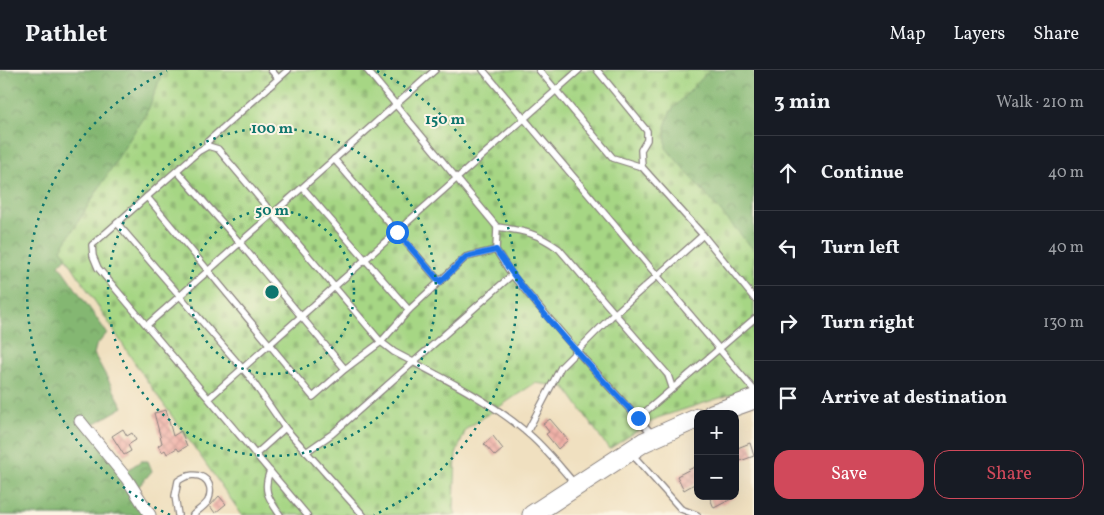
<!DOCTYPE html>
<meta charset="utf-8">
<style>
:root{--surface:#171b24;--page:#242831;--text:#f1f3f6;--muted:#9ea1a6;--line:#363941;--accent:#d1495b}
body{margin:0;font-family:Vollkorn,serif;background:var(--page);color:var(--text)}
.controls{position:absolute;right:15px;bottom:15px;display:grid;overflow:hidden;border-radius:10px;box-shadow:0 5px 20px #0002}
.controls button{width:45px;height:45px;display:grid;place-items:center;padding:0;border:0;border-bottom:1px solid var(--line);background:var(--surface);color:var(--text);font:25px sans-serif}
.stop{position:absolute;width:15px;height:15px;margin:-11px;border:4px solid #1a73e8;border-radius:50%;background:#fff}
.stop.end{background:#1a73e8;border-color:#fff;box-shadow:0 1px 5px #0008}
.list{margin:0;padding:0;list-style:none}
h2{display:flex;justify-content:space-between;align-items:center;height:65px;margin:0;padding:0 20px;font-size:21px}
h2 small{font-size:16px;font-weight:400;color:var(--muted)}
.list li{display:grid;grid-template-columns:32px 1fr auto;gap:15px;align-items:center;box-sizing:border-box;height:75px;padding:0 20px;border-top:1px solid var(--line)}
.list b{display:block;font-size:19px;white-space:nowrap}
.list em{font-size:16px;font-style:normal;color:var(--muted)}
.actions{display:flex;gap:10px;padding:15px 20px}
.actions a{flex:1;padding:11px 0;border:1px solid var(--accent);border-radius:15px;text-align:center;font-size:18px;color:var(--accent)}
.actions .main{background:var(--accent);color:#fff}
.icon{flex:none;width:28px;height:28px;fill:none;stroke:currentColor;stroke-width:2;stroke-linecap:round;stroke-linejoin:round}
.map{position:relative;flex:none;width:754px;height:445px;overflow:hidden}
header{display:flex;align-items:center;gap:30px;box-sizing:border-box;height:70px;padding:0 25px;background:var(--surface);border-bottom:1px solid var(--line)}
header strong{font-size:24px}
nav{display:flex;gap:28px;margin-inline-start:auto;font-size:18px}
main{display:flex}
aside{flex:1;background:var(--surface)}
.map>svg:first-child{display:block}
</style>
<header>
<strong>Pathlet</strong>
<nav><a>Map</a><a>Layers</a><a>Share</a></nav>
</header>
<main>
<div class="map">
<svg width="754" height="445" viewBox="0 0 754 445">
<defs>
<pattern id="forest-crowns" width="20" height="18" patternUnits="userSpaceOnUse" patternTransform="scale(1.25)"><rect width="20" height="18" fill="#84b772"/><path d="M2 6a3 3 0 1 1 6 0M12 15a3 3 0 1 1 6 0" fill="none" stroke="#6c945f"/></pattern>
<pattern id="cemetery-stones" width="16" height="16" patternUnits="userSpaceOnUse" patternTransform="scale(1.25)"><rect width="16" height="16" fill="#a6d684"/><path d="M2 7V4a2 2 0 0 1 4 0v3zM10 15v-3a2 2 0 0 1 4 0v3z" fill="#8fb773"/></pattern>
<pattern id="building-cross-hatch" width="8" height="8" patternUnits="userSpaceOnUse" patternTransform="scale(1.25)"><rect width="8" height="8" fill="#f1b2a9"/><path d="M0 0l8 8M0 8l8-8" fill="none" stroke="#ce9992"/></pattern>
</defs>
<rect width="100%" height="100%" fill="#fcf5e5"/>
<filter id="ink" filterUnits="userSpaceOnUse"><feTurbulence type="fractalNoise" baseFrequency=".02" numOctaves="2"/><feDisplacementMap in="SourceGraphic" scale="10" xChannelSelector="R" yChannelSelector="G"/><feConvolveMatrix kernelMatrix="1 2 1 2 8 2 1 2 1" color-interpolation-filters="sRGB"/></filter>
<filter id="wash" filterUnits="userSpaceOnUse"><feTurbulence type="fractalNoise" baseFrequency=".0096" numOctaves="4" result="noise"/><feDisplacementMap in="SourceGraphic" scale="20" xChannelSelector="R" yChannelSelector="G"/><feGaussianBlur stdDeviation="1.12" result="paint"/><feColorMatrix in="noise" values="0 0 0 0 0 0 0 0 0 0 0 0 0 0 0 0 0 1.4 0 .05"/><feComposite in="paint" operator="in"/></filter>
<g filter="url(#wash)">
<rect width="100%" height="100%" fill="#f0e0c0"/>
<g fill="url(#forest-crowns)" stroke="#536c56">
<polygon points="0,0 220,0 148,98 59,195 107,263 96,276 94,284 123,337 94,354 105,367 109,386 124,402 141,391 148,391 152,401 133,423 149,445 0,445"/>
<polygon points="677,0 754,0 754,214 640,66"/>
</g>
<polygon fill="url(#cemetery-stones)" stroke="#647c60" points="163,0 710,0 670,42 665,57 666,78 754,180 754,317 657,348 609,379 565,317 535,313 466,359 456,384 454,439 456,445 242,445 138,298 61,179 149,38"/>
<g id="blocks">
<g fill="url(#building-cross-hatch)">
<polygon points="166,340 173,366 181,361 187,376 179,381 177,378 167,384 165,380 162,382 158,376 162,373 154,343"/>
<polygon points="550,349 568,370 558,379 546,364 549,362 543,354"/>
<polygon points="123,359 127,366 132,363 136,370 128,375 131,381 124,385 112,366"/>
<polygon points="493,366 503,379 495,386 484,374"/>
<polygon points="750,373 754,386 735,393 735,379"/>
<polygon points="698,395 698,412 684,420 677,406"/>
<polygon points="219,426 226,434 215,443 210,436"/>
<polygon points="709,426 737,426 714,438"/>
</g>
</g>
</g>
<g filter="url(#ink)">
<use href="#blocks" fill-opacity="0" stroke="#89817e" stroke-width="1"/>
<g fill="none" stroke-linecap="round" stroke-linejoin="round">
<g stroke="#89817e" stroke-width="8">
<g id="service">
<polyline points="271,0 278,8"/>
<path d="M 367,0 L 497,157 C 525,161 537,163 559,179 L 668,305 L 672,317"/>
<polyline points="483,0 754,320"/>
<polyline points="539,0 613,88 642,97"/>
<polyline points="597,0 647,61 647,70 641,80 642,97 703,165 754,228"/>
<polyline points="208,76 207,72 288,0"/>
<polyline points="334,89 440,212"/>
<polyline points="177,101 240,173 345,299"/>
<polyline points="303,118 409,240"/>
<polyline points="147,127 313,327 345,299 381,272 409,240 466,187 496,180"/>
<polyline points="117,153 249,306 285,358 363,445"/>
<polyline points="497,157 496,180 512,205 576,280 653,365"/>
<polyline points="147,255 435,0"/>
<polyline points="209,328 579,0"/>
<polyline points="638,348 754,249"/>
<polyline points="527,362 561,297 611,247 703,165"/>
<polyline points="306,382 332,364 512,205"/>
<polyline points="631,383 681,439 697,445"/>
<polyline points="256,384 285,358"/>
<path d="M 270,401 C 262,420 269,429 280,445"/>
<path d="M 178,445 L 175,426 L 178,411 C 197,397 217,410 208,431 C 205,436 197,441 193,445"/>
<path d="M 307,445 L 98,198 L 93,186 L 92,175 L 199,81 L 208,76 L 218,79 L 381,272 L 394,282 C 439,306 486,328 525,361 C 544,376 559,396 575,414"/>
</g>
</g>
<g stroke="#89817e" stroke-width="13">
<polyline id="minor" points="80,351 127,409 150,445"/>
</g>
<g stroke="#89817e" stroke-width="21">
<g id="primary">
<polyline points="712,344 754,329"/>
<polyline points="532,445 644,372 698,348"/>
</g>
</g>
<use href="#service" stroke="#fff" stroke-width="5.5"/>
<use href="#minor" stroke="#fff" stroke-width="11"/>
<use href="#primary" stroke="#fff" stroke-width="19"/>
</g>
</g>
<g fill="none" stroke-linecap="round" stroke-linejoin="round" filter="url(#ink)">
<path stroke="#1a73e8" stroke-width="6" d="M 397,162 L 440,212 L 466,187 L 496,180 C 537,241 588,294 638,348"/>
</g>
<g fill="none" stroke="#0f766e" stroke-width="2.5" stroke-dasharray="2.5 5">
<circle cx="272" cy="222" r="82"/>
<circle cx="272" cy="222" r="164"/>
<path d="M170 445A245 245 0 0 1 167 1M377 1A245 245 0 0 1 374 445"/>
</g>
<circle cx="272" cy="222" r="8" fill="#0f766e" stroke="#fcf5e5" stroke-width="2.5"/>
<g font-size="15" text-anchor="middle" font-weight="bold" fill="#0f766e" stroke="#fcf5e5" stroke-width="4" stroke-linejoin="round" paint-order="stroke">
<text x="445" y="54">150 m</text>
<text x="272" y="63">100 m</text>
<text x="272" y="145">50 m</text>
</g>
</svg>
<div class="controls">
<button>+</button>
<button>−</button>
</div>
<div class="stop" style="left:397px;top:162px"></div>
<div class="stop end" style="left:638px;top:348px"></div>
</div>
<aside>
<h2>3 min<small>Walk · 210 m</small></h2>
<ul class="list">
<li><svg class="icon" aria-label="ahead" viewBox="0 0 24 24"><path d="M12 20V5M6 11l6-6 6 6"/></svg><div><b>Continue</b></div><em>40 m</em></li>
<li><svg class="icon" aria-label="left" viewBox="0 0 24 24"><path d="M17 20v-9H6M10 6l-5 5 5 5"/></svg><div><b>Turn left</b></div><em>40 m</em></li>
<li><svg class="icon" aria-label="right" viewBox="0 0 24 24"><path d="M7 20v-9h11M14 6l5 5-5 5"/></svg><div><b>Turn right</b></div><em>130 m</em></li>
<li><svg class="icon" aria-label="arrive" viewBox="0 0 24 24"><path d="M6 21V4h12l-3 4 3 4H6"/></svg><div><b>Arrive at destination</b></div></li>
</ul>
<div class="actions"><a class="main">Save</a><a>Share</a></div>
</aside>
</main>
